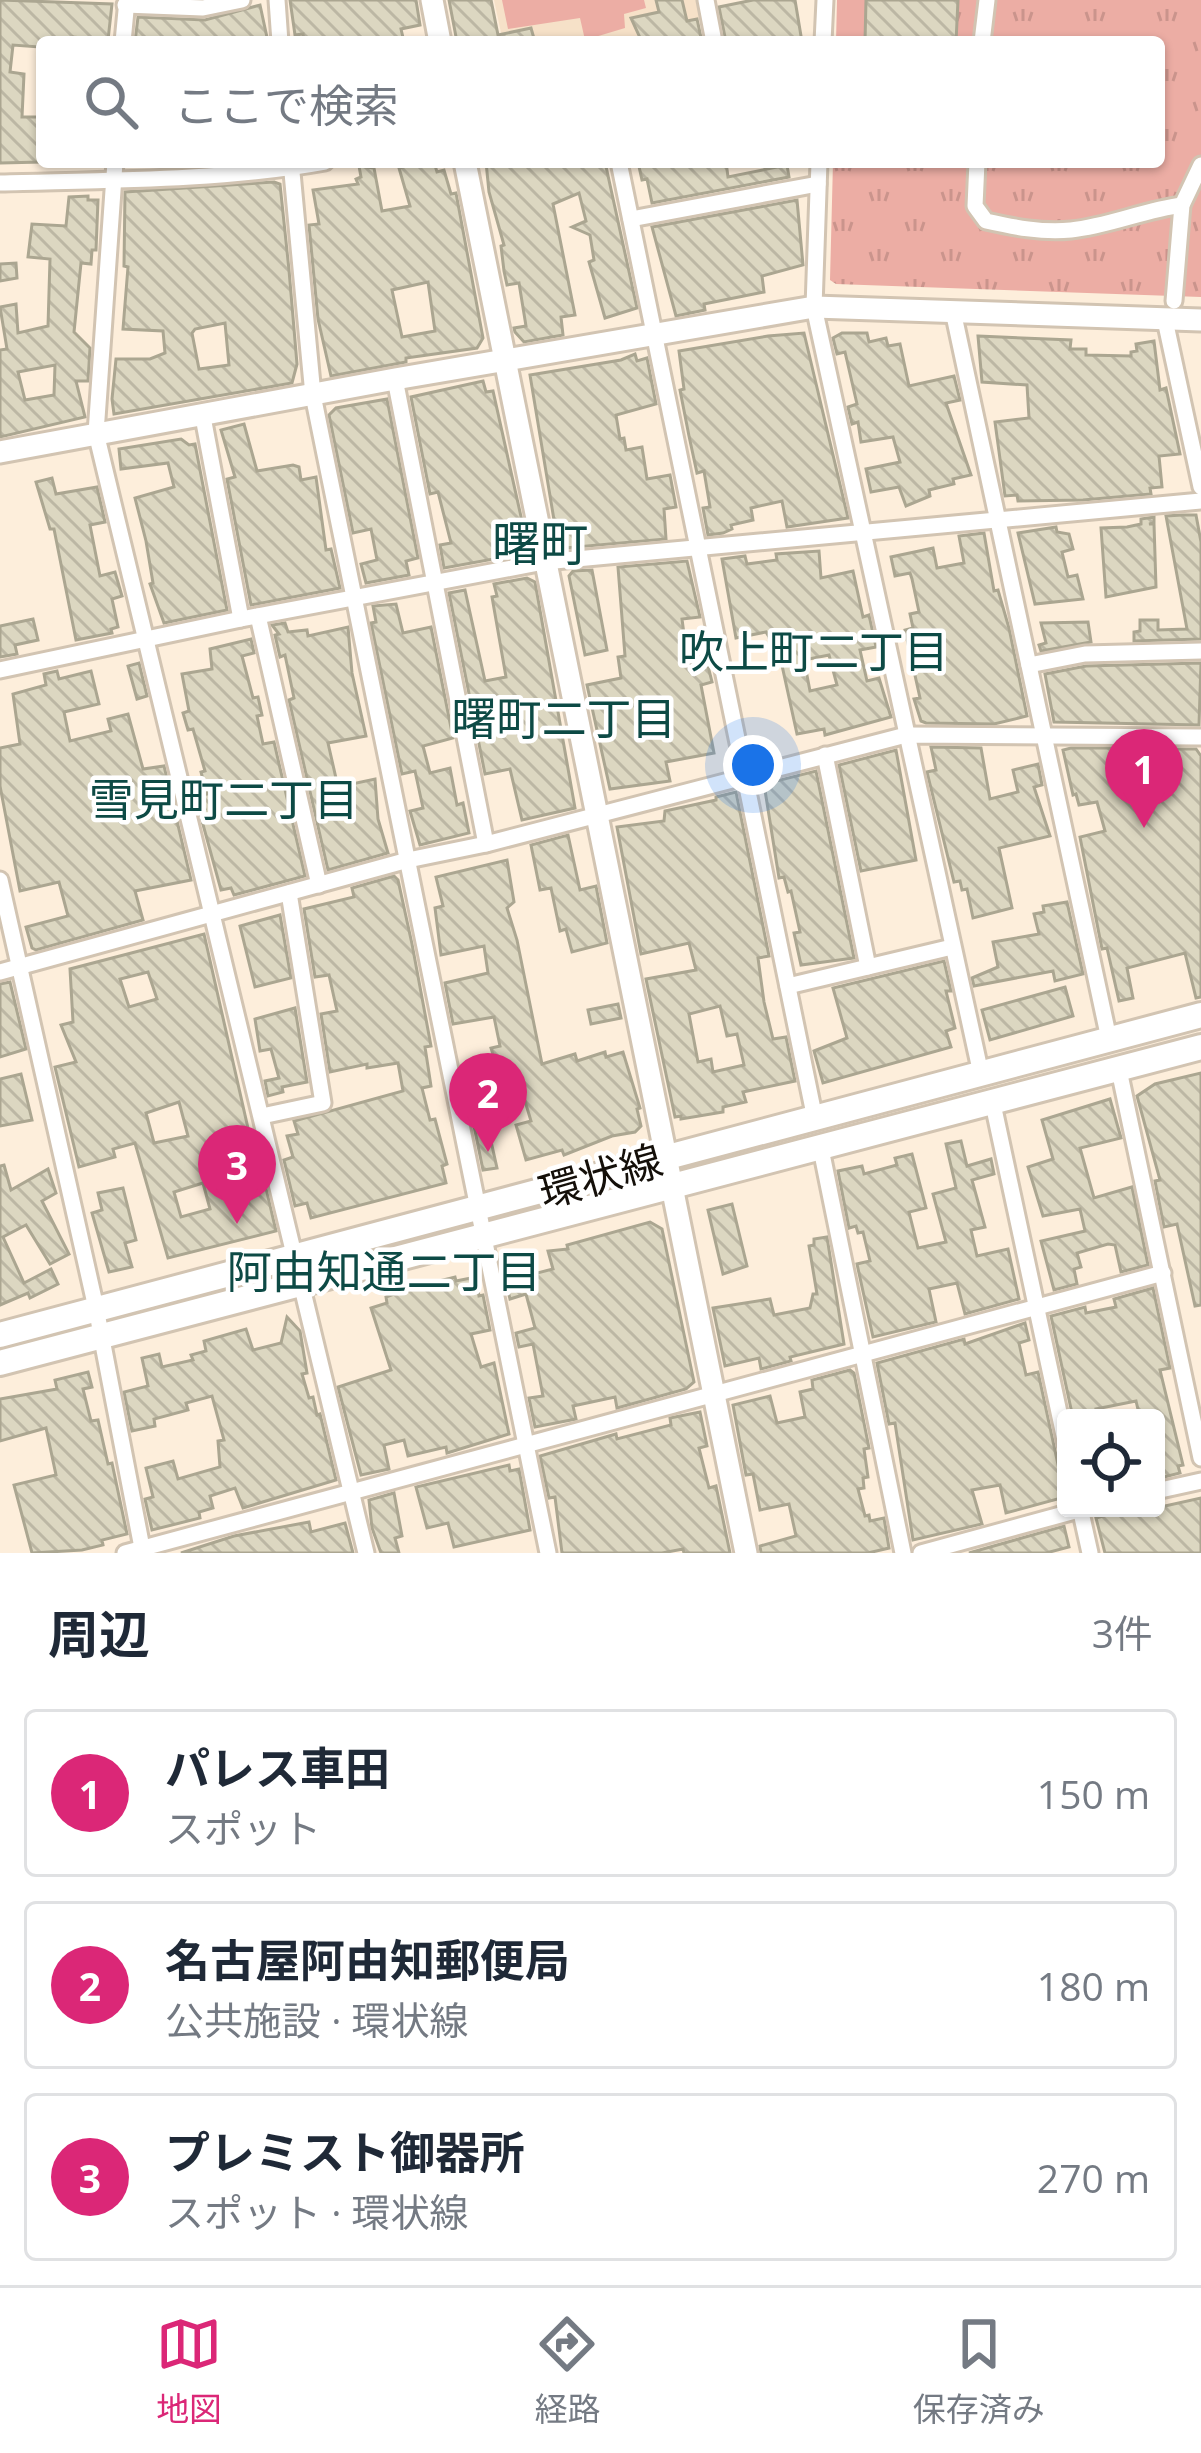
<!DOCTYPE html>
<html lang="ja">
<meta charset="utf-8">
<style>
:root{--surface:#fff;--page:#f6f6f7;--text:#1f2937;--muted:#747a83;--line:#e0e1e3;--accent:#db2777}
body{margin:0;font-family:"Open Sans","Noto Sans JP",sans-serif;background:var(--page);color:var(--text)}
.controls{position:absolute;right:36px;bottom:36px;display:grid;overflow:hidden;border-radius:12px;box-shadow:0 3px 9px #0004}
.controls button{width:108px;height:108px;display:grid;place-items:center;padding:0;border:0;border-bottom:3px solid var(--line);background:var(--surface);color:var(--text);font:60px sans-serif}
.you{position:absolute;left:753px;top:765px;width:42px;height:42px;margin:-30px;border:9px solid #fff;border-radius:50%;background:#1a73e8;box-shadow:0 0 0 18px #1a73e833}
.badge{display:grid;place-items:center;width:78px;height:78px;border-radius:50%;background:var(--accent);color:#fff;font-size:39px;font-weight:700}
.pin{position:absolute;translate:-50% -99px;filter:drop-shadow(0 3px 6px #0008)}
.pin::after{content:'';position:absolute;top:63px;width:42px;height:36px;background:inherit;clip-path:polygon(0 0,100% 0,50% 100%)}
.list{margin:0;padding:0;list-style:none}
h2{display:flex;justify-content:space-between;align-items:center;height:156px;margin:0;padding:0 48px;font-size:51px}
h2 small{font-size:39px;font-weight:400;color:var(--muted)}
.list li{display:grid;grid-template-columns:78px 1fr auto;gap:36px;align-items:center;box-sizing:border-box;height:168px;margin:0 24px 24px;padding:0 24px;border:3px solid var(--line);border-radius:12px}
.list b{display:block;font-size:45px;white-space:nowrap}
.list p{margin:0;font-size:39px;white-space:nowrap;color:var(--muted)}
.list em{font-size:39px;font-style:normal;color:var(--muted)}
.icon{flex:none;width:66px;height:66px;fill:none;stroke:currentColor;stroke-width:2;stroke-linecap:round;stroke-linejoin:round}
.map{position:relative;flex:none;width:1201px;height:1553px;overflow:hidden}
.search{position:absolute;background:var(--surface);box-shadow:0 3px 9px #0004;left:36px;right:36px;top:36px;height:132px;display:flex;align-items:center;gap:30px;box-sizing:border-box;padding:0 42px;border-radius:12px;color:var(--muted);font-size:45px}
.sheet{height:732px;background:var(--surface)}
nav{display:flex;justify-content:space-around;align-items:center;box-sizing:border-box;height:168px;border-top:3px solid var(--line);background:var(--surface);font-size:33px;color:var(--muted)}
nav a{display:grid;justify-items:center;gap:6px}
nav .on{color:var(--accent)}
.map>svg:first-child{display:block}
</style>
<div class="map">
<svg width="1201" height="1553" viewBox="0 0 1201 1553">
<defs>
<pattern id="park-tufts" width="24" height="20" patternUnits="userSpaceOnUse" patternTransform="scale(3)"><rect width="24" height="20" fill="#ecada4"/><path d="M3 7l-1-3M5 7V3M7 7l1-3M15 17l-1-3M17 17v-4M19 17l1-3" fill="none" stroke="#ca948c"/></pattern>
<pattern id="building-back-hatch" width="6" height="6" patternUnits="userSpaceOnUse" patternTransform="scale(3)"><rect width="6" height="6" fill="#dcd7c1"/><path d="M-1 5l2 2M0 0l6 6M5-1l2 2" fill="none" stroke="#bcb7a4"/></pattern>
</defs>
<rect width="100%" height="100%" fill="#fdeedb"/>
<polygon fill="#f6e1c8" points="494,0 697,0 701,18 637,31 638,42 503,42"/>
<polygon fill="#ecada4" points="502,0 644,0 646,8 624,14 625,28 585,40 580,18 508,29"/>
<polygon fill="url(#park-tufts)" points="837,0 1201,0 1201,297 836,284 830,280 833,162 1159,162 1159,42 836,42"/>
<g fill="url(#building-back-hatch)" stroke="#aba691" stroke-width="3" fill-rule="evenodd">
<polygon points="0,0 112,4 108,40 73,37 72,42 40,42 39,47 13,45 10,72 24,74 22,117 42,117 42,162 0,163"/>
<polygon points="290,0 416,0 420,25 401,29 404,42 304,42 303,34 295,35"/>
<polygon points="449,0 491,0 498,35 531,28 535,42 457,42"/>
<polygon points="656,0 682,0 687,21 697,19 702,42 642,42 631,18 659,12"/>
<polygon points="753,0 795,0 802,42 726,42 719,7"/>
<polygon points="866,0 958,0 956,42 865,42"/>
<polygon points="260,5 268,42 135,42 138,17 205,20"/>
<path d="M 421,162 L 434,162 L 437,172 L 444,170 L 451,194 L 456,193 L 483,338 L 477,348 L 406,358 L 406,362 L 331,376 L 318,319 L 311,246 L 309,225 L 319,224 L 313,190 L 358,184 L 356,179 L 361,177 L 359,166 L 374,168 L 382,211 L 410,206 L 399,168 ZM 428,282 L 435,331 L 402,337 L 392,290 Z"/>
<polygon points="486,162 605,162 637,308 605,318 589,262 594,260 590,235 572,227 586,221 579,193 553,204 575,315 561,317 563,335 524,342 515,332 514,328 526,326 519,283 507,285 504,271 501,246 504,245 489,192"/>
<polygon points="638,162 726,162 728,177 787,165 789,177 652,203 647,179 642,180"/>
<path d="M 274,182 L 280,184 L 289,270 L 297,364 L 292,383 L 114,414 L 112,399 L 116,359 L 150,359 L 165,353 L 163,331 L 123,329 L 128,267 L 124,266 L 125,192 ZM 225,323 L 229,365 L 199,369 L 192,333 L 195,329 Z"/>
<path d="M 88,196 L 88,200 L 98,200 L 96,250 L 92,250 L 91,264 L 81,263 L 74,332 L 90,348 L 88,381 L 76,381 L 85,417 L 0,437 L 0,350 L 7,349 L 0,307 L 16,304 L 18,333 L 48,326 L 50,259 L 28,257 L 32,224 L 66,226 L 69,197 ZM 55,365 L 54,395 L 25,400 L 18,372 Z"/>
<polygon points="797,200 803,265 762,276 764,292 704,304 705,310 676,316 652,227"/>
<polygon points="16,263 17,278 0,281 0,264"/>
<polygon points="804,333 848,518 787,527 782,501 751,508 753,520 731,525 732,529 723,533 708,535 703,508 710,507 704,471 697,473 689,436 680,390 684,389 679,351 768,336"/>
<polygon points="842,333 867,333 869,342 886,338 888,346 900,344 909,386 954,376 960,400 946,403 971,475 953,479 954,484 929,490 930,496 906,506 899,487 871,492 866,469 900,462 893,437 861,442 858,422 852,424 848,407 857,404 845,352 837,354 833,338"/>
<polygon points="978,336 1071,340 1070,349 1086,349 1086,355 1131,356 1131,352 1137,351 1136,344 1154,341 1160,390 1166,388 1180,454 1159,456 1162,487 1150,488 1151,494 1083,500 1018,501 1017,495 1005,496 995,422 1029,418 1027,385 982,382"/>
<polygon points="635,354 637,361 647,358 656,404 616,415 620,439 624,438 626,450 642,447 647,479 670,475 676,507 664,509 666,539 565,548 557,538 530,375 621,360"/>
<polygon points="483,381 486,392 493,391 528,548 521,554 444,568 440,545 451,543 438,492 430,494 411,397"/>
<polygon points="387,399 418,558 406,561 409,575 366,583 361,564 377,560 371,529 353,533 329,415 336,408"/>
<polygon points="244,424 257,471 293,465 299,467 301,480 316,477 326,550 331,549 340,588 251,605 227,479 235,477 221,430"/>
<polygon points="181,439 189,445 195,444 227,610 164,623 150,584 153,583 146,541 135,498 174,487 168,463 121,469 119,449"/>
<polygon points="52,478 56,494 97,487 105,522 90,525 100,576 115,572 122,596 112,599 118,627 111,629 112,633 76,640 54,529 50,529 36,482"/>
<polygon points="1182,515 1196,515 1201,542 1201,639 1134,641 1134,632 1140,631 1140,620 1158,620 1158,630 1187,629 1166,516"/>
<polygon points="1154,517 1154,523 1149,524 1154,524 1156,587 1106,597 1101,528 1127,527 1141,524 1141,519"/>
<polygon points="1056,527 1057,532 1069,534 1073,549 1062,552 1068,577 1077,575 1083,599 1035,604 1018,533"/>
<polygon points="984,533 994,591 998,590 1009,628 1027,716 994,724 926,723 921,721 914,699 920,698 905,630 913,628 910,614 919,612 912,579 910,573 895,576 891,557 933,548 937,568 964,563 959,536"/>
<path d="M 819,551 L 821,578 L 853,571 L 863,617 L 869,615 L 876,647 L 860,650 L 867,681 L 879,678 L 891,717 L 825,735 L 824,729 L 797,734 L 781,661 L 774,663 L 769,637 L 766,632 L 736,638 L 722,559 L 745,556 L 747,564 L 777,560 L 776,554 ZM 829,655 L 837,685 L 810,691 L 804,660 Z"/>
<polygon points="687,561 700,617 682,619 688,665 703,662 704,667 708,666 712,682 701,685 714,753 666,762 670,781 610,789 587,685 621,678 618,657 625,656 618,567"/>
<polygon points="592,570 607,650 585,655 569,576 573,571"/>
<polygon points="527,578 535,582 575,808 522,820 510,769 485,774 449,593 465,590 485,681 506,677 492,597 497,596 494,584"/>
<polygon points="396,604 403,633 431,627 453,738 423,746 430,773 450,768 457,805 463,803 469,833 420,845 410,811 423,808 415,771 402,774 371,623 376,622 373,606"/>
<polygon points="33,619 38,640 15,645 17,654 0,657 0,626"/>
<polygon points="1088,622 1091,642 1041,651 1039,645 1046,643 1041,623"/>
<polygon points="285,623 288,632 307,630 308,636 348,627 352,673 366,736 328,743 338,787 375,779 378,819 388,853 328,870 289,700 294,698 285,655 280,657 275,635 279,634 272,625"/>
<polygon points="251,639 254,653 242,656 253,698 258,697 262,715 257,716 263,744 274,742 305,876 234,895 231,888 221,890 199,810 205,809 201,795 207,794 201,772 205,771 193,729 188,730 183,713 189,711 182,674 212,669 210,649"/>
<polygon points="139,663 147,696 137,699 128,666"/>
<polygon points="1201,663 1199,725 1054,722 1045,674 1086,666"/>
<polygon points="57,671 59,679 91,671 99,704 64,712 70,741 111,731 108,719 128,714 143,769 164,766 191,880 135,891 143,920 36,950 32,948 26,927 68,916 59,882 20,891 0,786 0,748 20,744 13,694 46,685 44,674"/>
<polygon points="931,747 981,748 990,799 1018,792 1013,770 1038,764 1042,785 1034,787 1050,836 999,848 1012,908 973,918 967,889 962,890 960,881 954,882 927,772 936,770"/>
<polygon points="1071,748 1118,748 1120,759 1171,749 1196,749 1201,756 1201,997 1196,998 1185,953 1127,968 1133,998 1119,1001 1107,948 1102,949 1080,837 1105,831 1097,802 1079,805 1076,794 1073,795 1063,750"/>
<polygon points="896,750 916,860 861,871 839,765"/>
<polygon points="816,771 854,958 801,965 794,933 800,932 791,891 788,892 784,877 779,878 764,784"/>
<path d="M 736,792 L 769,956 L 758,958 L 764,1002 L 773,1039 L 786,1037 L 795,1081 L 743,1092 L 746,1102 L 723,1107 L 723,1112 L 681,1119 L 681,1116 L 675,1117 L 646,979 L 696,970 L 689,943 L 641,954 L 617,827 L 664,821 L 665,811 L 716,800 L 716,797 ZM 720,1006 L 727,1036 L 737,1034 L 744,1065 L 713,1072 L 711,1059 L 698,1062 L 689,1014 Z"/>
<polygon points="568,835 580,890 596,886 607,943 572,952 566,929 560,931 551,888 540,890 531,845"/>
<polygon points="507,860 514,902 507,908 517,940 542,1064 575,1054 577,1061 605,1052 606,1057 623,1052 640,1108 637,1109 641,1126 635,1132 612,1136 564,1155 562,1150 526,1160 516,1125 531,1121 522,1091 506,1095 491,1048 500,1046 494,1017 453,1024 445,983 488,973 484,946 441,955 435,908 443,906 436,877"/>
<polygon points="394,876 398,880 412,944 431,1046 425,1047 431,1086 422,1088 430,1120 435,1119 447,1164 442,1166 446,1183 311,1218 307,1203 295,1206 284,1160 293,1157 287,1136 298,1134 294,1121 403,1091 398,1063 367,1068 367,1064 330,1072 321,1014 337,1011 329,975 315,977 304,909 354,897 352,888"/>
<polygon points="1067,902 1083,974 1055,981 1053,971 974,986 972,978 998,967 993,942 1039,934 1034,914 1044,912 1043,906"/>
<polygon points="280,915 291,978 255,987 240,926"/>
<path d="M 204,934 L 257,1168 L 261,1167 L 276,1231 L 168,1258 L 135,1143 L 113,1149 L 115,1157 L 79,1167 L 55,1067 L 76,1062 L 61,1025 L 73,1022 L 70,969 ZM 148,972 L 157,999 L 129,1007 L 120,979 ZM 179,1102 L 188,1136 L 154,1143 L 146,1113 ZM 203,1183 L 210,1209 L 181,1217 L 174,1192 Z"/>
<polygon points="944,961 951,991 946,991 955,1028 946,1031 951,1047 823,1083 814,1051 847,1038 833,988"/>
<polygon points="10,982 26,1049 0,1057 0,984"/>
<polygon points="1065,987 1073,1016 990,1040 982,1010"/>
<polygon points="618,1004 621,1018 591,1024 588,1010"/>
<polygon points="295,1008 307,1082 282,1087 283,1092 268,1096 265,1081 279,1078 271,1049 260,1051 255,1019"/>
<polygon points="1201,1073 1201,1305 1195,1306 1177,1224 1164,1227 1155,1181 1160,1180 1137,1096 1155,1084"/>
<polygon points="21,1074 32,1120 0,1126 0,1079"/>
<polygon points="483,1083 486,1100 482,1101 497,1168 483,1170 466,1087"/>
<polygon points="1110,1099 1121,1138 1080,1148 1094,1198 1132,1187 1148,1265 1121,1272 1115,1245 1108,1244 1077,1253 1081,1267 1074,1269 1077,1284 1054,1290 1041,1241 1085,1231 1080,1209 1043,1216 1028,1167 1053,1159 1042,1120"/>
<polygon points="961,1141 967,1166 991,1159 994,1174 972,1180 985,1227 971,1230 977,1256 1008,1249 1019,1299 965,1314 957,1283 929,1289 936,1322 873,1337 857,1264 870,1261 863,1232 858,1233 856,1226 849,1228 838,1171 862,1166 864,1174 897,1165 895,1158 912,1154 926,1208 909,1212 918,1248 946,1242 933,1194 956,1188 946,1144"/>
<polygon points="4,1165 11,1190 48,1169 56,1193 42,1201 69,1254 50,1264 26,1225 3,1237 24,1283 51,1269 58,1284 30,1298 28,1293 0,1305 0,1166"/>
<polygon points="123,1188 136,1240 125,1243 132,1267 109,1272 92,1213 102,1210 98,1193"/>
<polygon points="732,1204 747,1266 723,1274 708,1210"/>
<polygon points="650,1222 662,1229 694,1382 686,1389 617,1408 615,1397 573,1406 576,1419 535,1427 529,1398 543,1396 533,1344 519,1347 516,1333 535,1328 526,1294 510,1299 502,1265 518,1261 522,1277 553,1269 548,1251 568,1249 567,1245"/>
<polygon points="827,1237 844,1344 790,1357 791,1361 761,1369 759,1358 725,1366 713,1308 770,1299 774,1315 810,1308 813,1294 817,1294 809,1246 814,1245 814,1239"/>
<polygon points="455,1277 456,1281 476,1277 479,1296 483,1295 490,1330 471,1334 481,1367 494,1363 509,1434 447,1453 446,1447 408,1456 404,1440 384,1445 389,1469 361,1475 338,1387 391,1370 371,1308 387,1303 386,1297 407,1289"/>
<polygon points="1153,1288 1170,1368 1160,1370 1183,1465 1178,1466 1180,1473 1156,1479 1156,1414 1140,1418 1136,1401 1096,1409 1098,1418 1073,1418 1051,1316 1085,1307 1086,1313 1116,1307 1114,1299"/>
<polygon points="287,1317 300,1331 307,1373 302,1374 309,1398 313,1397 317,1415 320,1414 336,1480 243,1508 235,1488 210,1496 213,1508 199,1512 200,1518 152,1530 145,1499 153,1497 146,1468 173,1461 178,1479 220,1467 218,1441 224,1440 212,1396 186,1403 188,1410 154,1419 155,1426 132,1431 124,1392 148,1386 142,1358 159,1354 162,1367 193,1360 191,1355 206,1351 204,1341 246,1329 253,1350 281,1343"/>
<polygon points="1025,1323 1029,1340 1019,1343 1026,1375 1038,1372 1065,1497 1006,1513 1000,1485 972,1490 982,1524 913,1540 895,1423 889,1424 877,1363 964,1339 965,1344"/>
<polygon points="850,1370 854,1373 869,1448 864,1449 868,1477 863,1478 864,1488 858,1489 865,1516 869,1515 870,1521 884,1518 889,1548 868,1553 761,1553 760,1546 796,1536 789,1504 760,1510 753,1474 746,1475 733,1405 770,1396 777,1423 805,1417 800,1392 813,1389 812,1380"/>
<polygon points="88,1372 92,1387 83,1389 91,1421 98,1420 108,1464 112,1463 127,1534 102,1540 103,1545 82,1550 32,1553 14,1485 56,1475 46,1428 0,1441 0,1399 57,1389 55,1380"/>
<polygon points="700,1412 707,1446 699,1448 709,1488 716,1486 730,1553 684,1553 683,1549 662,1553 562,1553 555,1497 549,1498 540,1456 616,1434 617,1439 671,1425 670,1418"/>
<polygon points="509,1465 510,1471 519,1469 530,1530 454,1547 448,1523 427,1528 416,1487"/>
<polygon points="394,1493 402,1536 395,1538 399,1553 381,1553 372,1528 369,1500"/>
<polygon points="1201,1498 1201,1553 1105,1553 1096,1518 1131,1508 1156,1508"/>
<polygon points="309,1522 311,1532 345,1523 353,1553 181,1553 234,1536"/>
<polygon points="1064,1526 1069,1547 1046,1553 969,1553"/>
</g>
<g fill="none" stroke-linecap="round" stroke-linejoin="round">
<g stroke="#d2c4b2" stroke-width="21">
<g id="street">
<polyline points="277,0 280,42"/>
<polyline points="706,0 714,42"/>
<polyline points="125,5 203,8 242,0"/>
<polyline points="123,42 127,0"/>
<polyline points="823,42 825,0"/>
<polyline points="982,42 987,0"/>
<polyline points="115,162 96,433 366,1553"/>
<polyline points="291,162 313,395 548,1553"/>
<polyline points="619,162 815,1119"/>
<polyline points="819,162 814,307 981,1074"/>
<path d="M 977,162 L 975,206 L 986,221 C 1013,227 1042,233 1071,230 C 1109,226 1144,210 1182,205"/>
<path d="M 0,183 C 107,180 219,181 325,162"/>
<polyline points="631,219 818,184"/>
<polyline points="1174,301 1182,205 1201,165"/>
<polyline points="953,311 1109,1039"/>
<polyline points="1165,320 1201,487"/>
<polyline points="395,379 486,844"/>
<polyline points="203,417 241,619"/>
<polyline points="258,616 319,885"/>
<polyline points="1029,665 1085,654 1201,651"/>
<polyline points="0,670 241,619 544,562 1201,501"/>
<polyline points="825,755 868,967"/>
<polyline points="0,880 96,1308 143,1553"/>
<polyline points="0,972 408,860 486,844 906,735 1201,737"/>
<polyline points="788,986 952,947"/>
<polyline points="1119,1070 1201,1458"/>
<polyline points="993,1104 1066,1445"/>
<polyline points="262,1116 323,1103 289,893"/>
<polyline points="821,1149 903,1553"/>
<polyline points="1156,1491 1201,1481"/>
<polyline points="1080,1508 1090,1553"/>
<polyline points="125,1553 1163,1273"/>
<polyline points="921,1553 1086,1508"/>
</g>
</g>
<g stroke="#d2c4b2" stroke-width="27">
<g id="secondary">
<polyline points="432,0 440,42"/>
<polyline points="465,162 746,1553"/>
<polyline points="0,452 395,379 814,307 1201,320"/>
</g>
</g>
<g stroke="#d2c4b2" stroke-width="30">
<g id="primary">
<polyline points="0,1335 1201,1015"/>
<polyline points="0,1363 1201,1047"/>
</g>
</g>
<use href="#street" stroke="#fff" stroke-width="15"/>
<use href="#secondary" stroke="#fff" stroke-width="21"/>
<use href="#primary" stroke="#fff" stroke-width="24"/>
</g>
<g text-anchor="middle" dominant-baseline="central" stroke-width="9" stroke-linejoin="round" paint-order="stroke">
<g font-size="42" fill="#140f09" stroke="#fff">
<text transform="translate(600 1175) rotate(-16)">環状線</text>
</g>
<g font-size="45" fill="#0d4a45" stroke="#fff">
<text x="814" y="650">吹上町二丁目</text>
<text x="564" y="717">曙町二丁目</text>
<text x="224" y="798">雪見町二丁目</text>
<text x="384" y="1270">阿由知通二丁目</text>
</g>
<g font-size="48" fill="#0d4a45" stroke="#fff">
<text x="540" y="542">曙町</text>
</g>
</g>
</svg>
<div class="controls">
<button><svg class="icon" aria-label="locate" viewBox="0 0 24 24"><circle cx="12" cy="12" r="6"/><path d="M12 2v4M12 18v4M2 12h4M18 12h4"/></svg></button>
</div>
<div class="you"></div>
<div class="pin badge" style="left:1144px;top:828px">1</div>
<div class="pin badge" style="left:488px;top:1152px">2</div>
<div class="pin badge" style="left:237px;top:1224px">3</div>
<div class="search"><svg class="icon" aria-label="search" viewBox="0 0 24 24"><circle cx="10" cy="10" r="6"/><path d="M15 15l6 6"/></svg>ここで検索</div>
</div>
<section class="sheet">
<h2>周辺<small>3件</small></h2>
<ul class="list">
<li><span class="badge">1</span><div><b>パレス車田</b><p>スポット</p></div><em>150 m</em></li>
<li><span class="badge">2</span><div><b>名古屋阿由知郵便局</b><p>公共施設 · 環状線</p></div><em>180 m</em></li>
<li><span class="badge">3</span><div><b>プレミスト御器所</b><p>スポット · 環状線</p></div><em>270 m</em></li>
</ul>
</section>
<nav>
<a class="on"><svg class="icon" aria-label="map" viewBox="0 0 24 24"><path d="M3 6l6-2 6 2 6-2v14l-6 2-6-2-6 2zM9 4v14M15 6v14"/></svg>地図</a>
<a><svg class="icon" aria-label="directions" viewBox="0 0 24 24"><path d="M12 3l9 9-9 9-9-9zM9 14v-3h6M13 9l2 2-2 2"/></svg>経路</a>
<a><svg class="icon" aria-label="saved" viewBox="0 0 24 24"><path d="M7 4h10v16l-5-4-5 4z"/></svg>保存済み</a>
</nav>
